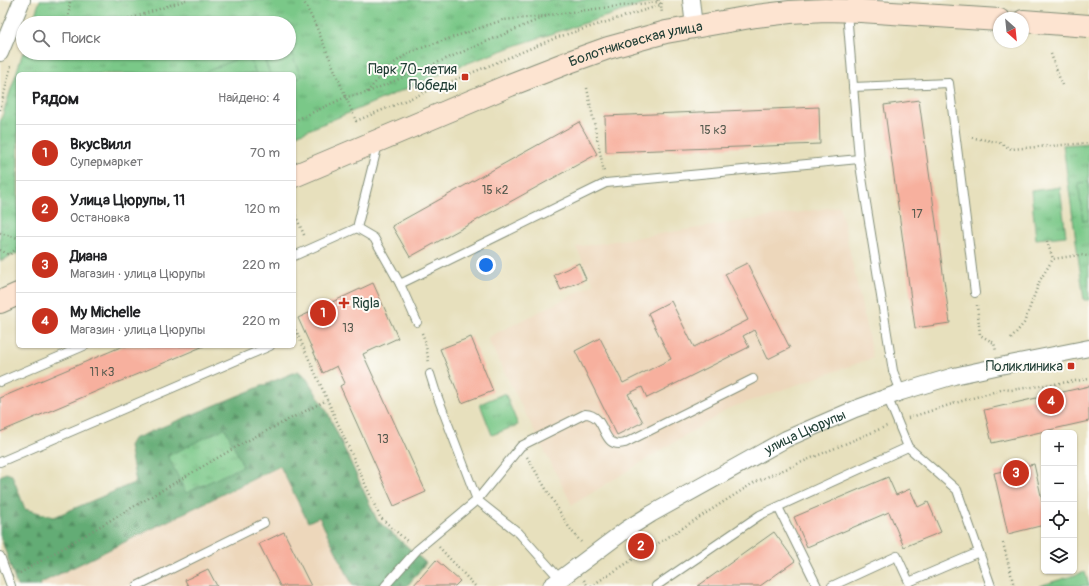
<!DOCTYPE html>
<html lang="ru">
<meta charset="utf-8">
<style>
:root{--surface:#fff;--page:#f2f2f2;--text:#202124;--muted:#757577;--line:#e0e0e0;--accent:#c8321e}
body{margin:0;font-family:Pangolin,sans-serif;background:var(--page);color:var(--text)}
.controls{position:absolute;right:12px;bottom:12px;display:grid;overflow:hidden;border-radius:6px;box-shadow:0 1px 3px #0004}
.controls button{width:36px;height:36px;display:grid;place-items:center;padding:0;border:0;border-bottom:1px solid var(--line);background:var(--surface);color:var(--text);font:20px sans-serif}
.compass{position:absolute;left:993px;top:12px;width:36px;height:36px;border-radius:50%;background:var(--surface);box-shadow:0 1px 3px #0004;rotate:153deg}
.you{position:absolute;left:486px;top:265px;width:14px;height:14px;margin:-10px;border:3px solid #fff;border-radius:50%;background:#1a73e8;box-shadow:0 0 0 6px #1a73e833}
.badge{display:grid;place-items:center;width:26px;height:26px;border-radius:50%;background:var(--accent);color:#fff;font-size:13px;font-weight:700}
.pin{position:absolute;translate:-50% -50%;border:2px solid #fff;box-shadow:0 1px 4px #0006}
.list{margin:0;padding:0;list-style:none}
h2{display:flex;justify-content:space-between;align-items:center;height:52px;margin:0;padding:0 16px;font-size:17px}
h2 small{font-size:13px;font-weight:400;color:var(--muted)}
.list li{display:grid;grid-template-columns:26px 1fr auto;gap:12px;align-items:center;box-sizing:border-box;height:56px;padding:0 16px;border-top:1px solid var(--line)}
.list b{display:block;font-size:15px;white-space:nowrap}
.list p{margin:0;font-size:13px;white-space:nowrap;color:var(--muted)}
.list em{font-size:13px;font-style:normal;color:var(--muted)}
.icon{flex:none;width:22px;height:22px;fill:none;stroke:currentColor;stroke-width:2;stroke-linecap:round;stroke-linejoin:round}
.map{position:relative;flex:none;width:1089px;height:586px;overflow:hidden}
.search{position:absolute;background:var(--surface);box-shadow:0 1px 3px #0004;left:16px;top:16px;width:280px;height:44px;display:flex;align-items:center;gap:10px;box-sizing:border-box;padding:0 14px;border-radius:22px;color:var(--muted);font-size:15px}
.panel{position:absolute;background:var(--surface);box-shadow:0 1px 3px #0004;left:16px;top:72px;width:280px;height:276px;border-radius:6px}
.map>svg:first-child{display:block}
</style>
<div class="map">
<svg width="1089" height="586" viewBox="0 0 1089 586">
<defs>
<pattern id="forest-firs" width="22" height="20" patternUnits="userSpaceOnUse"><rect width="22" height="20" fill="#63ac74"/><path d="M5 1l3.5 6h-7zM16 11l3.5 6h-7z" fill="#518d60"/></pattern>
<pattern id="park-tufts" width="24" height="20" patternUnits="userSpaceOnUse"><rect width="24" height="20" fill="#7ac888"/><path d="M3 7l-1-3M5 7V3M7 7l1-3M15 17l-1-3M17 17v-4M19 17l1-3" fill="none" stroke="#63a470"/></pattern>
</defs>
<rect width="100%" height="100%" fill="#fdfcf7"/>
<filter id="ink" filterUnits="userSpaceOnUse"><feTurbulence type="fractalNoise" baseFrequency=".025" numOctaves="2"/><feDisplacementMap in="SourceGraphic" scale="8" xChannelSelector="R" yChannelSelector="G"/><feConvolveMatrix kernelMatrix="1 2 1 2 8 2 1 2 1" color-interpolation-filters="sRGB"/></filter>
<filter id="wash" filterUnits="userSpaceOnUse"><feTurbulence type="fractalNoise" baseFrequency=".012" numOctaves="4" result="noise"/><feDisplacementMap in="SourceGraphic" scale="16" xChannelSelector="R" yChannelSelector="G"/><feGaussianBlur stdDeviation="0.9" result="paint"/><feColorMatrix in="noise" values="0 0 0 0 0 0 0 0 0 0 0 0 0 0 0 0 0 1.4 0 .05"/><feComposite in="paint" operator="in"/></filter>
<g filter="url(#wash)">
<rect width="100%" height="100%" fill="#e7e0bd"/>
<g fill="#edd7bb">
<polygon points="840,206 873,358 730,408 572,505 487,338 594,284 576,247"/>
<polygon points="280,465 308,522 319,517 353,586 40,586 39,584"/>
</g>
<polygon fill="url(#forest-firs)" stroke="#417454" points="298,371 305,376 327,411 377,520 426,563 407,586 353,586 319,517 308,522 280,466 39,584 40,586 17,586 0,535 0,476 6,473 12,475 25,509 54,517 136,482 129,446 133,439"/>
<g fill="url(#park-tufts)" stroke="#4c825e">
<polygon points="40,0 657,0 520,44 460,66 294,136 294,74 18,74 18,253 0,261 0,123 23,52 23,53 289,53 289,23 32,23"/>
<polygon points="1089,143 1089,300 1084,300 1063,145"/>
<polygon points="1060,187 1066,236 1036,239 1031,191"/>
<polygon points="505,393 518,425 492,435 480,404"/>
<polygon points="225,428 243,466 186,493 168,456"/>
</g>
<g fill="#7ac888" stroke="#4c825e">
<polygon points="289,47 301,77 294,80 294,74 270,74 262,53 289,53"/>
<polygon points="248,54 256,74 201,74"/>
<polygon points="1089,182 1089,220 1083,221 1078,183"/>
<polygon points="1085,572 1089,586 1039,586"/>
</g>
<g id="blocks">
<g fill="#f7b09e">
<polygon points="919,100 950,323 915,328 884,105"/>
<polygon points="819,107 820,144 606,152 605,116"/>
<polygon points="579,122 597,154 410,257 392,226"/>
<polygon points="579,263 586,279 561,290 554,275"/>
<polygon points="747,263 790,348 768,359 754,330 743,336 749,347 647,398 642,387 628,394 643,422 617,435 575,351 600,338 623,383 671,359 648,313 671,301 694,347 748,320 725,274"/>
<polygon points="373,283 398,338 363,354 426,492 394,506 340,386 345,383 337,366 323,373 298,318"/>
<polygon points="471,337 493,391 462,403 440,349"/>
<polygon points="123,346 204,346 0,432 0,398"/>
<polygon points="1089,386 1089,421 992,443 984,410"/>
<polygon points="1034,464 1044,509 1044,525 1008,534 994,473"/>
<polygon points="888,477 896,495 910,489 918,507 928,502 941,532 904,547 889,512 807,547 794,517"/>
<polygon points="284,532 311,586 280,586 259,544"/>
<polygon points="774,532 795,561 760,586 698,586"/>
<polygon points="436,560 460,581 455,586 413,586"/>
<polygon points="208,569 217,586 188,586 185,580"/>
</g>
</g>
</g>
<g filter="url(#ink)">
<use href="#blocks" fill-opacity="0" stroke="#838e78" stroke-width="1"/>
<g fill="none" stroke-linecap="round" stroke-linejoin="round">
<g stroke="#838e78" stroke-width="10">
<g id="lane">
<polyline points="847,12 859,159 893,371 901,392"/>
<polyline points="853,87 949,83 975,293"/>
<polyline points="357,228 378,144"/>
<polyline points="294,256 357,228 374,238 400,284 606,183 859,159"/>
<polyline points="400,284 417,322"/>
<polyline points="430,374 435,390 477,500 519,533 560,579"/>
<polyline points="0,382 84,346"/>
<polyline points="887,396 908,447 957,490 991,586"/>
<polyline points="0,462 270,346"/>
<polyline points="778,507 817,586"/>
<polyline points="0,556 11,586"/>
<polyline points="137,586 264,523"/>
<path d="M 385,586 L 417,550 L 477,500 L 521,446 L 585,414 C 609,415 599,450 625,443 L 753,379"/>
<polyline points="656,586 760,515 908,447"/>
<polyline points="832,586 897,556 909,582 979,552"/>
</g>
</g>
<g stroke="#838e78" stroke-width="18">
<g id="street">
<polyline points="691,0 694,27"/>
<polyline points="0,53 22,0"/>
<path id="s1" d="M 551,586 L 627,529 L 651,514 L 786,439 L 855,409 L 901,392 L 954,376 L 1000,366 L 1089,348"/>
</g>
</g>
<g stroke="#838e78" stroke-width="24">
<g id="secondary">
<polyline points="1023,21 1089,26"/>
<path id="s2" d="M 294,176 L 510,85 L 569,62 L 608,48 L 666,32 L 756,16 L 790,12 L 825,10 L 861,11 L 999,20"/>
<polyline points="0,302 18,294"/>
</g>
</g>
<g stroke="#838e78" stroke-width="2.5" stroke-dasharray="1 3" stroke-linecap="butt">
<polyline points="303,0 316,26 356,121 558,37 661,5 663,0"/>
<polyline points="657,0 661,5 662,14"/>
<polyline points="68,23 70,0"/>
<polyline points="117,23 186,0"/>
<polyline points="1051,54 1062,85"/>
<polyline points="587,88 604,172"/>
<polyline points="367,92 390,66 410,52 503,20 546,16"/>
<polyline points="0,110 11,66"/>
<polyline points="294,121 346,97 366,93 549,15 602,8 658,2 659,0"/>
<polyline points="968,137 998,142 1011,149 1089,143"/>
<polyline points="294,212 305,237"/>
<polyline points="0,233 18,238"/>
<polyline points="1047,241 1053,259"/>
<polyline points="0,250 9,255 18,247"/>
<polyline points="977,305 980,335 994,343 996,351"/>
<polyline points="294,326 380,517 408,542"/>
<polyline points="422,333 425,341 429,363"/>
<polyline points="1011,339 1024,323 1040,280 1053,259 1079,255 1089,256"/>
<polyline points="908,418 962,401 1004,389 1011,390 1089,379"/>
<polyline points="527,457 570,529 581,542"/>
<polyline points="1003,543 1014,586"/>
<polyline points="439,547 475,586"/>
<polyline points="20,573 243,443 327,400"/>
<polyline points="584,580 588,586"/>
<polyline points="591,586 755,482 887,426"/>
</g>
<use href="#lane" stroke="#fff" stroke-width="8"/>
<use href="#street" stroke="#fff" stroke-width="16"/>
<use href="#secondary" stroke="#fde4d1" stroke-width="22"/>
</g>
</g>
<g fill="#c8321e" stroke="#fdfcf7" stroke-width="1.5">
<rect x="461" y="73" width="8" height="8" rx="2"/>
<path d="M342 297h4v4h4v4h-4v4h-4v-4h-4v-4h4z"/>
<rect x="1067" y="362" width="8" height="8" rx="2"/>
</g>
<g text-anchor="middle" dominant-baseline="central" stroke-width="4" stroke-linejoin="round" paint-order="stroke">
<g font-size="12" fill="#555a4e">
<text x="713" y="130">15 к3</text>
<text x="495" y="190">15 к2</text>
<text x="917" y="214">17</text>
<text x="348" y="328">13</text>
<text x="102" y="372">11 к3</text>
<text x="383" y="439">13</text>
</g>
<g font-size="14" fill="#1f3d34" stroke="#fdfcf7">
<text stroke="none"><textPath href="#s2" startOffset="367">Болотниковская улица</textPath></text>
<text stroke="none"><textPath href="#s1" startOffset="298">улица Цюрупы</textPath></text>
</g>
<g font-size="14" fill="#1f3d34" stroke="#fdfcf7" text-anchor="end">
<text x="457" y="69">Парк 70-летия<tspan x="457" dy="16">Победы</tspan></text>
<text x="352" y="303" text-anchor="start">Rigla</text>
<text x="1063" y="366">Поликлиника</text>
</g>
</g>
</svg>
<div class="controls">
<button>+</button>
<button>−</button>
<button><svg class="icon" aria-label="locate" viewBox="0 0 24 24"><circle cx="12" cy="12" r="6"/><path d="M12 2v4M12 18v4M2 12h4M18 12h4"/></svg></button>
<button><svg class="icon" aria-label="layers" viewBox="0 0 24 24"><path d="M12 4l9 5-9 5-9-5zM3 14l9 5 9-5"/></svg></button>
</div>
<svg class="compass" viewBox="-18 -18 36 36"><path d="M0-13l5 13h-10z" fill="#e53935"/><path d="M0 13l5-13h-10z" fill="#757577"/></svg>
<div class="you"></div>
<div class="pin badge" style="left:323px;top:313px">1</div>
<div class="pin badge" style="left:641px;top:546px">2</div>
<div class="pin badge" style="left:1016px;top:473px">3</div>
<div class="pin badge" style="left:1051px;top:401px">4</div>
<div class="search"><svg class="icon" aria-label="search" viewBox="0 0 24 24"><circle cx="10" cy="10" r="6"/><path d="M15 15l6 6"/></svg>Поиск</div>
<section class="panel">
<h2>Рядом<small>Найдено: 4</small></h2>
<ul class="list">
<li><span class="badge">1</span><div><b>ВкусВилл</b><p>Супермаркет</p></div><em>70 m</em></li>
<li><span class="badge">2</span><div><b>Улица Цюрупы, 11</b><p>Остановка</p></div><em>120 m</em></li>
<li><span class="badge">3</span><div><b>Диана</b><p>Магазин · улица Цюрупы</p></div><em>220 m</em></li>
<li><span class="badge">4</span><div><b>My Michelle</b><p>Магазин · улица Цюрупы</p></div><em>220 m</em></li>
</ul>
</section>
</div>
